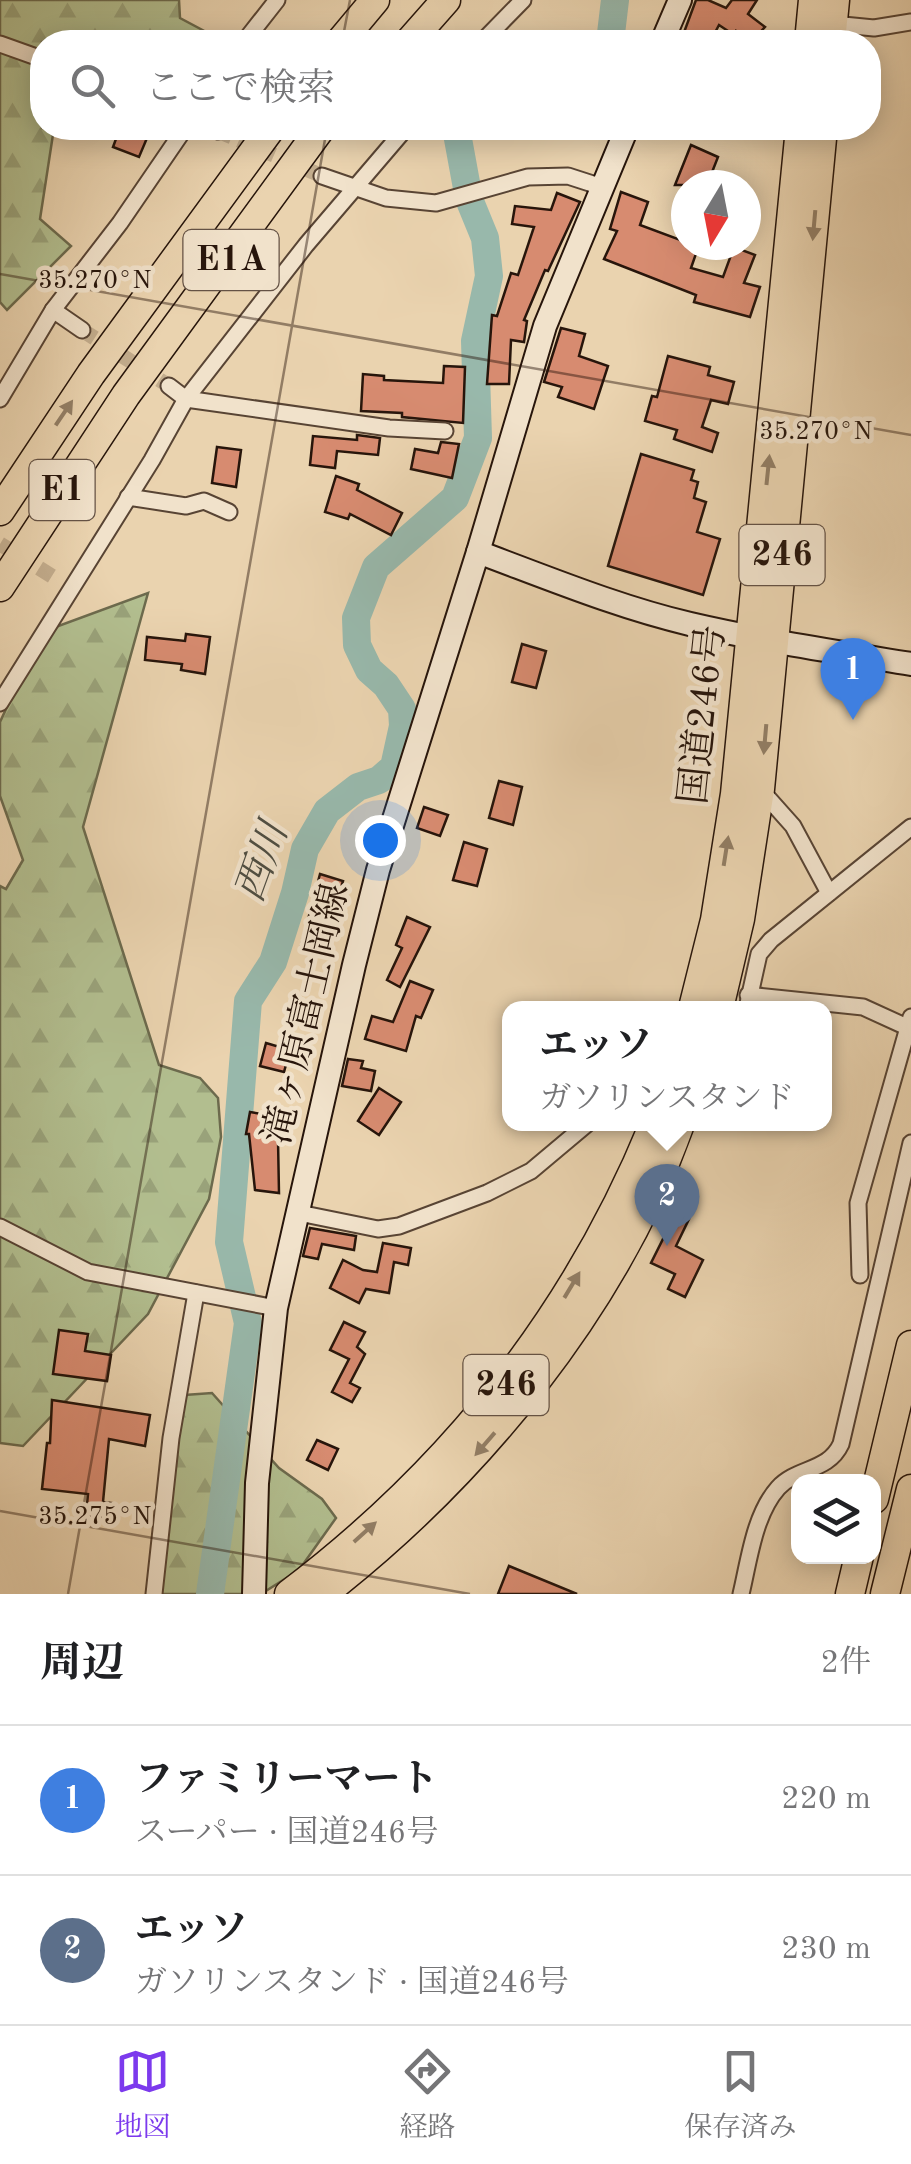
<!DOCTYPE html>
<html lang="ja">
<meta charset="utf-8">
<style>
:root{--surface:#fff;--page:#f6f6f6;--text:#202124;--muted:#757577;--line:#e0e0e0;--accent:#7c3aed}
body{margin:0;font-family:"Old Standard TT","Noto Serif JP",serif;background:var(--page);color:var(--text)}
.controls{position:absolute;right:30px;bottom:30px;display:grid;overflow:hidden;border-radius:20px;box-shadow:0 5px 25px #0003}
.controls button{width:90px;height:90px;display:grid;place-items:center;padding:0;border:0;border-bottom:2px solid var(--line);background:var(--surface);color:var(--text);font:50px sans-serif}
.compass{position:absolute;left:671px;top:170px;width:90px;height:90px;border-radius:50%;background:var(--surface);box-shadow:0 5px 25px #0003;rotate:190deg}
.you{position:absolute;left:380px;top:840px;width:35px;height:35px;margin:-25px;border:8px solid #fff;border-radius:50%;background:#1a73e8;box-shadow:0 0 0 15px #1a73e833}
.badge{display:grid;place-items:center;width:65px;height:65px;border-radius:50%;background:var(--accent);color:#fff;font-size:32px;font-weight:700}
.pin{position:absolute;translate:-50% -82px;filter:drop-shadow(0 2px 5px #0008)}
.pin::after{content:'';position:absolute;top:52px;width:35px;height:30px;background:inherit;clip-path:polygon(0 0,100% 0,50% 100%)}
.popup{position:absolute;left:502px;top:1001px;width:330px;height:130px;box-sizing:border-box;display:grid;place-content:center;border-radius:20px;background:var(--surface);filter:drop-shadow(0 2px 8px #0005);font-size:32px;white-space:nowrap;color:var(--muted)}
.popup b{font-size:38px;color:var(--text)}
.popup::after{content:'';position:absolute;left:50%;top:100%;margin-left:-20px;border:20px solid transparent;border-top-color:var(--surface)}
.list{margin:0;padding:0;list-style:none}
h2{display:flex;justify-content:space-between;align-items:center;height:130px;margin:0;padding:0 40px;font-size:42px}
h2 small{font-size:32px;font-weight:400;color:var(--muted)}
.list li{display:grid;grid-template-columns:65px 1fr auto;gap:30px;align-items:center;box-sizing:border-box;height:150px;padding:0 40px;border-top:2px solid var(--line)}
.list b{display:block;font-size:38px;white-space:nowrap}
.list p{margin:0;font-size:32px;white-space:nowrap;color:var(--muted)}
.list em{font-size:32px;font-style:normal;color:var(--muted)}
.icon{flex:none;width:55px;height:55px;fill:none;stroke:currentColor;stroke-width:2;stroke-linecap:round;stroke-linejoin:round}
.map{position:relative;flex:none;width:911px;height:1594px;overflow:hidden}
.search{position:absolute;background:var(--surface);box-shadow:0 5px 25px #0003;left:30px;right:30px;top:30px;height:110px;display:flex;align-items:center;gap:25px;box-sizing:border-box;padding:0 35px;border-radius:40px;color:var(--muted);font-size:38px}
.sheet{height:430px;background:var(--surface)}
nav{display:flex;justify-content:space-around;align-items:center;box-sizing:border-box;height:140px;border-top:2px solid var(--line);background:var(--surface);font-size:28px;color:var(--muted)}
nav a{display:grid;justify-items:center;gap:5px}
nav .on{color:var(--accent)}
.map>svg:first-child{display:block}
</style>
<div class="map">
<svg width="911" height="1594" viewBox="0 0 911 1594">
<defs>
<pattern id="forest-firs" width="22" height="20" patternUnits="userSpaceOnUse" patternTransform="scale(2.5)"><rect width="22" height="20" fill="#b2be8f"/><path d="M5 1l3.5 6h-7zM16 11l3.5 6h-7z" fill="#99a27a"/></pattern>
</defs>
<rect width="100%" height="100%" fill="#ead3af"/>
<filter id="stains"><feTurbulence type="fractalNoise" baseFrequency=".002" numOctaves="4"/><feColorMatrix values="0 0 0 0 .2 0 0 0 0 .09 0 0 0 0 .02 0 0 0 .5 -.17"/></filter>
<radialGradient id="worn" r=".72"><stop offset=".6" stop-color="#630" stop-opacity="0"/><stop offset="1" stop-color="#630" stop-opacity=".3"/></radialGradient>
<g fill="url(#forest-firs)" stroke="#6c6a4d" stroke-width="2.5">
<polygon points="0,0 179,0 180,18 225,42 42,42 42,128 54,128 40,219 71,246 7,310 0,302"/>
<polygon points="148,593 83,827 159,1065 200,1078 218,1098 221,1137 209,1199 148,1314 23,1446 0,1443 0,886 6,889 23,860 0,796 0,722 42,632"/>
<polygon points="212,1393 279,1468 322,1499 336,1518 299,1570 261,1594 154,1594 171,1396"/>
</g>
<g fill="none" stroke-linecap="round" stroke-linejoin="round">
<g stroke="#98b8ab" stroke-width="28">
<polyline points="610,42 615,0"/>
<polyline points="210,1594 248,1323 229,1242 248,1001 273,962 295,893 305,849 327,811 358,787 379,780 394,767 403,726 402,709 386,685 369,670 357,645 356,618 376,567 455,498 478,438 475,341 489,276 485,238 469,199 456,128"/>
</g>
</g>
<g fill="#d78b70" stroke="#27150b" stroke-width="2.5">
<polygon points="696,0 708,0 726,8 732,0 757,0 748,14 765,27 751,42 736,31 734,35 719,25 710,42 698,42 683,35"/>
<polygon points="120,128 147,138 139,157 113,147"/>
<polygon points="691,145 718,157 707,185 675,185"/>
<polygon points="621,192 648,202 640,225 686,242 686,245 699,245 691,268 723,277 734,247 755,255 744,283 760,287 750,317 694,302 696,295 604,259 617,231 610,229"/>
<polygon points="557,193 580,202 548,271 545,270 524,320 527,321 524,342 511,340 509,384 487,384 492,315 497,316 511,273 518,275 534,227 512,224 515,206 551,210"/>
<polygon points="561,328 585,334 579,356 608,366 594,409 558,397 562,387 544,382"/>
<polygon points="668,356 710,367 708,375 734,382 728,404 711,400 702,427 718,433 712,452 674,439 677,430 645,421 652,396 657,397"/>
<polygon points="444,366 465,367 463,423 402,417 402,413 361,411 363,374 384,376 384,380 443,383"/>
<polygon points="357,435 380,438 378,455 337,451 335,468 310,465 313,436 357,440"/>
<polygon points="441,442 459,444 452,478 411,469 415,449 438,453"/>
<polygon points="217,447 241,450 236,487 212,483"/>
<polygon points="641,454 694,470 691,480 698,482 694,498 706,502 697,532 720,539 703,595 608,566"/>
<polygon points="336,476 359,484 357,490 402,513 391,535 350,514 348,519 325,512"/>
<polygon points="186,634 210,637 205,674 181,670 182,664 145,660 147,637 185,641"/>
<polygon points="522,644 546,651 536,688 512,682"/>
<polygon points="499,781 522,787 513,825 489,818"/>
<polygon points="424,807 448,815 440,836 417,828"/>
<polygon points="464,842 487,849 477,886 453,880"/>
<polygon points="320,874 343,881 322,953 301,946"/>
<polygon points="407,917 430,927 400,987 387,980 402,948 396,945"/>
<polygon points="410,981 433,990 421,1018 416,1016 406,1051 365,1039 372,1016 393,1022"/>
<polygon points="266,1043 290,1050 284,1072 260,1066"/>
<polygon points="348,1059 363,1061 361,1068 375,1071 371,1091 342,1086"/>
<polygon points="379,1088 401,1102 379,1135 358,1121"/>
<polygon points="250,1112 287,1118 283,1140 278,1139 279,1193 255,1190 249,1134 246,1134"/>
<polygon points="676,1213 689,1219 676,1246 703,1260 685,1297 668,1289 675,1274 651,1263"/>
<polygon points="310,1228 356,1236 354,1250 322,1244 318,1259 303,1256"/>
<polygon points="383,1243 411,1248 408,1265 394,1262 389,1293 366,1289 359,1303 330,1288 343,1260 363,1270 377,1272"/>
<polygon points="344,1322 365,1332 357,1347 365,1354 350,1383 360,1388 352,1402 332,1392 349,1359 330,1350"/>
<polygon points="59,1330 88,1334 85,1351 111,1355 107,1381 53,1374"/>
<polygon points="52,1400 150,1415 145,1446 109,1439 103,1502 112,1503 110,1518 86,1515 88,1494 42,1489 47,1443 50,1443"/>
<polygon points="317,1440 338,1449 328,1470 307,1460"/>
<polygon points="509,1566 577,1594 498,1594"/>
</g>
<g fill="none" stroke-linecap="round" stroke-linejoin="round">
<g stroke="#c3ad8e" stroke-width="15" stroke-dasharray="15 8" stroke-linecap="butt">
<polyline points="218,131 322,176"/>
<polyline points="82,330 169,386"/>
<polyline points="0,544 55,578"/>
</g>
<g stroke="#584434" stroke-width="19">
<g id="street">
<polyline points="833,24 874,28 911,22"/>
<polyline points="244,42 277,0"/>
<polyline points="482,42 523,0"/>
<polyline points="0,44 42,59"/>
<polyline points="209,128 218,131"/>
<polyline points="322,176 386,198 436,203 528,177 568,176 602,187"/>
<polyline points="53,310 82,330"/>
<polyline points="169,386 186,399 389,428 445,431"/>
<polyline points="0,399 53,310 120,223 185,128"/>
<polyline points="128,497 186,506 204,501 229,512"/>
<polyline points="0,703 152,460 186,399 306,245 406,128"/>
<polyline points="760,789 793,826 829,893"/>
<polyline points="748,995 863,1007 909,1028"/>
<polyline points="747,1008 759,954 771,940 911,827"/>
<polyline points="299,1213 378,1229 399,1226 487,1193 531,1171 587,1124"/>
<polyline points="0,1227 88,1272 276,1308"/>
<polyline points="860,1275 858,1203 911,1017"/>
<polyline points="154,1594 171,1438 196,1293"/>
<path d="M 741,1594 C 749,1561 754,1515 778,1488 C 797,1467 828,1472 841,1444 L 911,1143"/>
</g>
</g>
<g stroke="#27150b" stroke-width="26">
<g id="secondary">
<polyline points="662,42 680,0"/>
<path d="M 478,552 C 548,578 618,607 690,624 C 763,641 837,652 911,664"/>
<polyline points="254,1594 257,1483 276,1308 354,965 378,870 478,552 545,326 627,128"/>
</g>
</g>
<g stroke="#27150b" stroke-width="31">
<g id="highway">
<polyline points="340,42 375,0"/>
<polyline points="409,42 446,0"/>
<polyline points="809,42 813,0"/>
<polyline points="831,42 835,0"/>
<polyline points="0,511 91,374 271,128"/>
<polyline points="0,587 126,395 321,128"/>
<polyline points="693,1008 715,920 735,794 800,128"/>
<polyline points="719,1008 740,919 760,789 823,128"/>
<polyline points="874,1499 911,1345"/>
<path d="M 289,1594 C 454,1469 576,1315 654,1124"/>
<path d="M 323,1594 C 476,1475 614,1308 680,1124"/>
<polyline points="850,1594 859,1556"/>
<polyline points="885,1594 911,1489"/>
</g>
</g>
<use href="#street" stroke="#f1e2cb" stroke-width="15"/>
<use href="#secondary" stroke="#f1e2cb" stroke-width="22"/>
<use href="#highway" stroke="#ead3af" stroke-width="28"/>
</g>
<defs><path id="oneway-solid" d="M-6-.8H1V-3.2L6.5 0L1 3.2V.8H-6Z" transform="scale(2.5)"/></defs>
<g fill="#927e65">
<use href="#oneway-solid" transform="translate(814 225) rotate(95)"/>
<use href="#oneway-solid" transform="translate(64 413) rotate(-56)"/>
<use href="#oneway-solid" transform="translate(768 470) rotate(-84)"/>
<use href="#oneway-solid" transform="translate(765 739) rotate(95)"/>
<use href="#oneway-solid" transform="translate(726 851) rotate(-81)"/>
<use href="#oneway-solid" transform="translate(572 1285) rotate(-59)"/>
<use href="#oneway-solid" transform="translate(485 1444) rotate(131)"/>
<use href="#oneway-solid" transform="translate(365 1532) rotate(-42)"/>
</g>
<path fill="none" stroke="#27150b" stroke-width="2.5" stroke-opacity="0.45" d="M 342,42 L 350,0M 0,274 L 911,435M 0,1511 L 470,1594M 68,1594 L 327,128"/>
<g text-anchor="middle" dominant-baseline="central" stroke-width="9" stroke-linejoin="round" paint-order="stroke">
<g fill="#f1e2cb" stroke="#645245" stroke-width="2.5">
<rect x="183.5" y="230" width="95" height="60" rx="8"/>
<rect x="29.5" y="460" width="65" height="60" rx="8"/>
<rect x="739.5" y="525" width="85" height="60" rx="8"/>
<rect x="463.5" y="1355" width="85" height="60" rx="8"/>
</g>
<g font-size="35" font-weight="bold" fill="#27150b">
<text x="231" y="260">E1A</text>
<text x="62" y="490">E1</text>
<text x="782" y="555">246</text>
<text x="506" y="1385">246</text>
</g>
<g font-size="38" fill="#27150b" stroke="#f1e2cb">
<text transform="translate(704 715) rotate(-84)">国道246号</text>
<text transform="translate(308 1014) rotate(-77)">滝ヶ原富士岡線</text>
</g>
<g font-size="40" font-style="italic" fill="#4f4e43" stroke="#f1e2cb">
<text transform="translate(264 863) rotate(-70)">西川</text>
</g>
</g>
<g font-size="25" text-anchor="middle" fill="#27150b" stroke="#f1e2cb" stroke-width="9" stroke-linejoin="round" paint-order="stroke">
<text x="95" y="288">35.270°N</text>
<text x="816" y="439">35.270°N</text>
<text x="95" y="1524">35.275°N</text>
</g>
<rect width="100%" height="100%" filter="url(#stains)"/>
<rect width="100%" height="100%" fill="url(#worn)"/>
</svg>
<div class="controls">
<button><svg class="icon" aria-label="layers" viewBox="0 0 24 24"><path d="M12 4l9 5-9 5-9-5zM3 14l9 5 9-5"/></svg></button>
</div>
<svg class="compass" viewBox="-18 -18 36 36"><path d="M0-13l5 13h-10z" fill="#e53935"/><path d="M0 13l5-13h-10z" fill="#757577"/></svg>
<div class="you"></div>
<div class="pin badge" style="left:853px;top:720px;background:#3f7fe0">1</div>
<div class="pin badge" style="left:667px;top:1246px;background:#5c6f8a">2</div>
<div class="popup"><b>エッソ</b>ガソリンスタンド</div>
<div class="search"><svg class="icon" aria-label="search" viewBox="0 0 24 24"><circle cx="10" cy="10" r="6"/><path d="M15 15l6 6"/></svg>ここで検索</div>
</div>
<section class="sheet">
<h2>周辺<small>2件</small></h2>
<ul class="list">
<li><span class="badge" style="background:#3f7fe0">1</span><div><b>ファミリーマート</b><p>スーパー · 国道246号</p></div><em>220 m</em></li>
<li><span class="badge" style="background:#5c6f8a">2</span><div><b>エッソ</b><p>ガソリンスタンド · 国道246号</p></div><em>230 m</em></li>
</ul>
</section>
<nav>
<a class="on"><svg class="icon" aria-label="map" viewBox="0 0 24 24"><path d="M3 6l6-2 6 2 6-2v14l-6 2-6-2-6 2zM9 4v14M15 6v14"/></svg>地図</a>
<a><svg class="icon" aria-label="directions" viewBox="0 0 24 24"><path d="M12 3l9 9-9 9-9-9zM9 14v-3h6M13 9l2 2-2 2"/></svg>経路</a>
<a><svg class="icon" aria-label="saved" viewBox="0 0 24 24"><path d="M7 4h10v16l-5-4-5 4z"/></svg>保存済み</a>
</nav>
